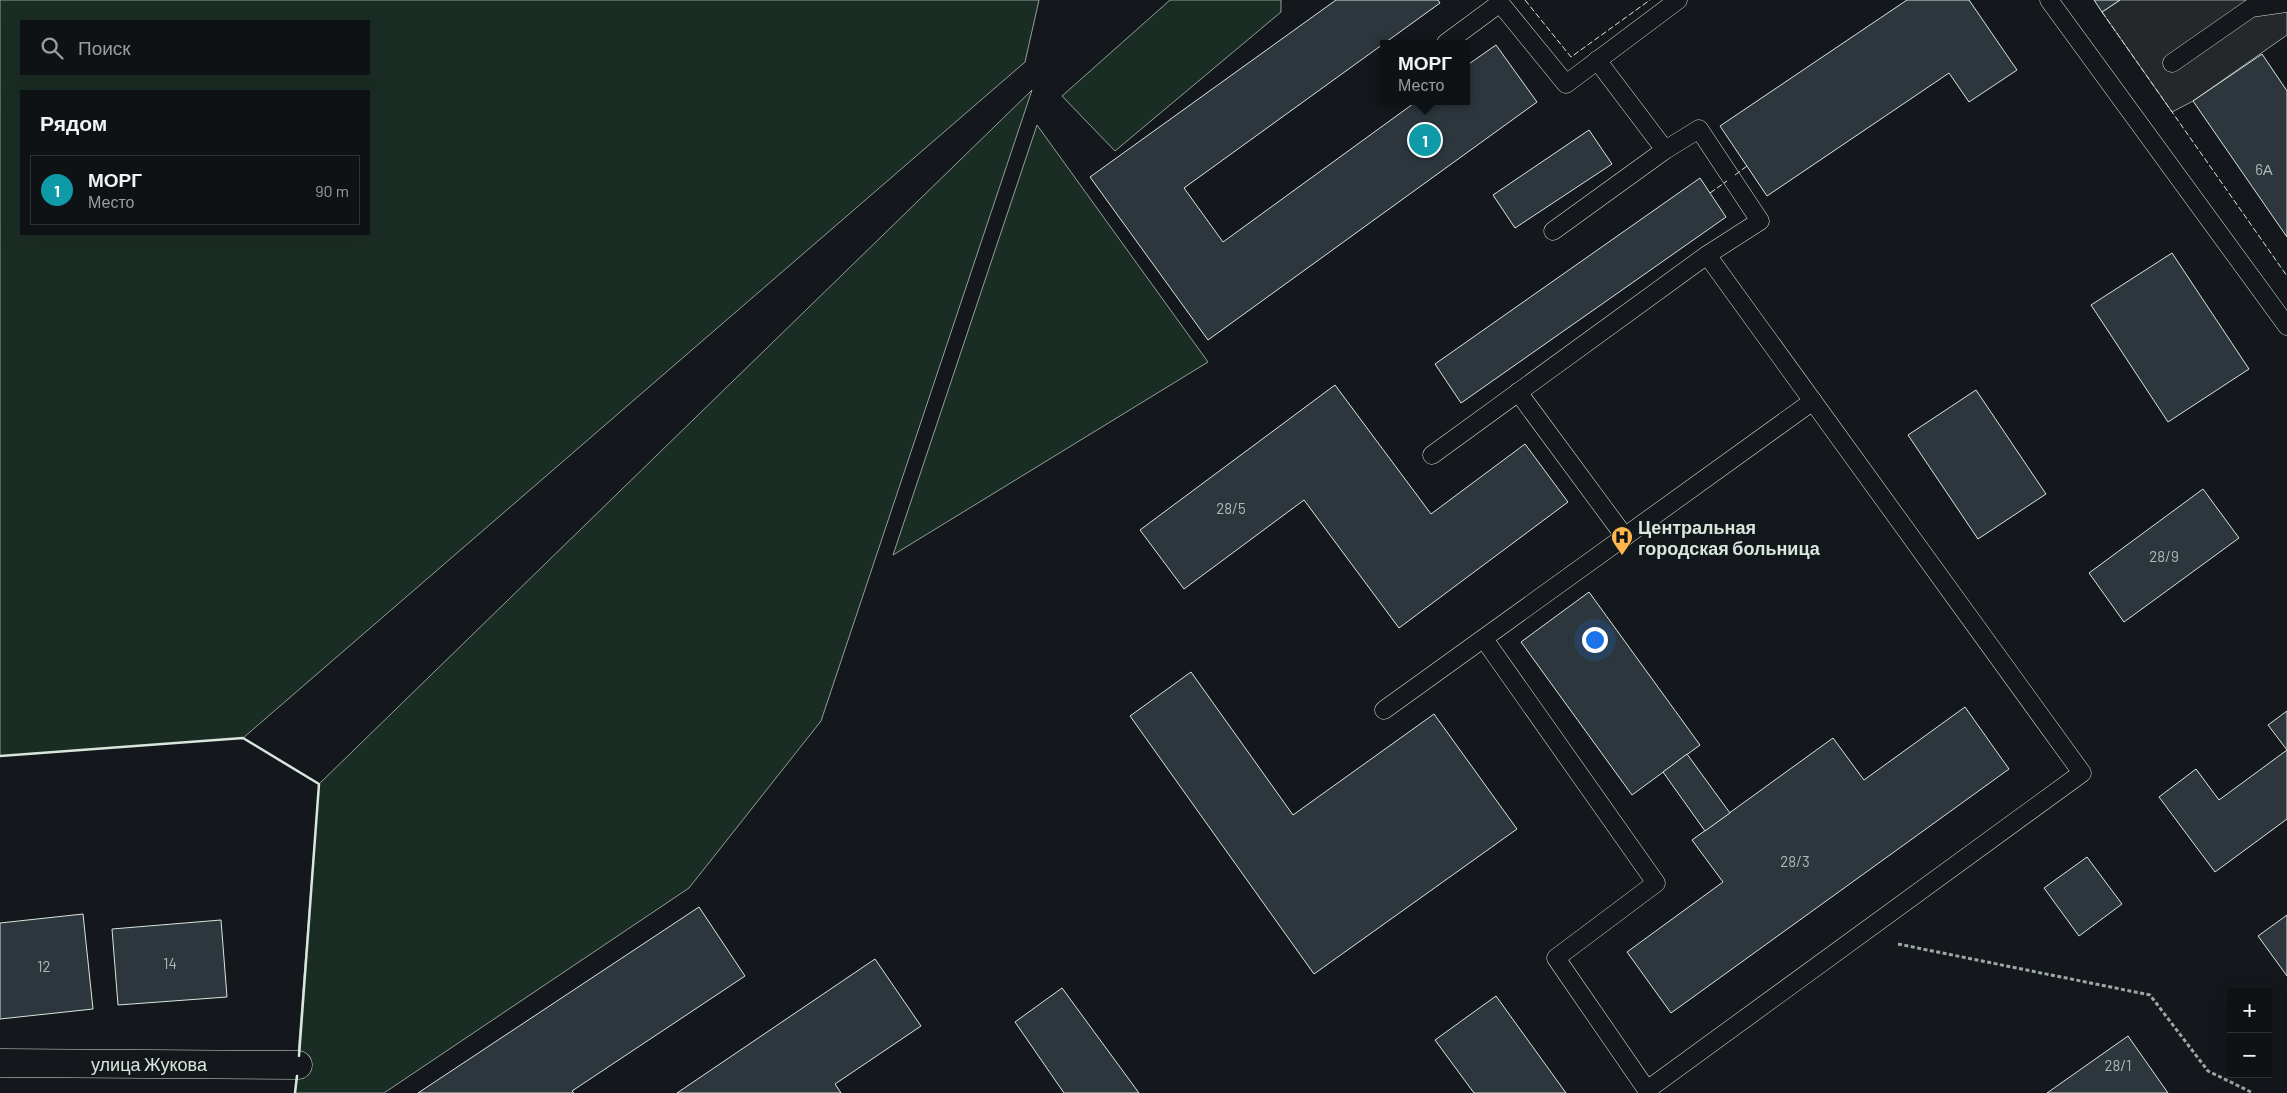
<!DOCTYPE html>
<html lang="ru">
<meta charset="utf-8">
<style>
:root{--surface:#0f1215;--page:#181b1e;--text:#f1f3f6;--muted:#9b9ea0;--line:#2f3234;--accent:#ffb74d}
body{margin:0;font-family:Barlow,sans-serif;background:var(--page);color:var(--text)}
.controls{position:absolute;right:15px;bottom:15px;display:grid;overflow:hidden;border-radius:0px;box-shadow:0 5px 20px #0002}
.controls button{width:45px;height:45px;display:grid;place-items:center;padding:0;border:0;border-bottom:1px solid var(--line);background:var(--surface);color:var(--text);font:25px sans-serif}
.you{position:absolute;left:1594px;top:639px;width:18px;height:18px;margin:-12px;border:4px solid #fff;border-radius:50%;background:#1a73e8;box-shadow:0 0 0 8px #1a73e833}
.badge{display:grid;place-items:center;width:32px;height:32px;border-radius:50%;background:var(--accent);color:#fff;font-size:16px;font-weight:700}
.pin{position:absolute;translate:-50% -50%;border:2px solid #fff;box-shadow:0 1px 5px #0006}
.popup{position:absolute;left:1380px;top:40px;width:90px;height:65px;box-sizing:border-box;display:grid;place-content:center;border-radius:0px;background:var(--surface);filter:drop-shadow(0 1px 4px #0005);font-size:16px;white-space:nowrap;color:var(--muted)}
.popup b{font-size:19px;color:var(--text)}
.popup::after{content:'';position:absolute;left:50%;top:100%;margin-left:-10px;border:10px solid transparent;border-top-color:var(--surface)}
.list{margin:0;padding:0;list-style:none}
h2{display:flex;justify-content:space-between;align-items:center;height:65px;margin:0;padding:0 20px;font-size:21px}
h2 small{font-size:16px;font-weight:400;color:var(--muted)}
.list li{display:grid;grid-template-columns:32px 1fr auto;gap:15px;align-items:center;box-sizing:border-box;height:70px;margin:0 10px 10px;padding:0 10px;border:1px solid var(--line);border-radius:0px}
.list b{display:block;font-size:19px;white-space:nowrap}
.list p{margin:0;font-size:16px;white-space:nowrap;color:var(--muted)}
.list em{font-size:16px;font-style:normal;color:var(--muted)}
.icon{flex:none;width:28px;height:28px;fill:none;stroke:currentColor;stroke-width:2;stroke-linecap:round;stroke-linejoin:round}
.map{position:relative;flex:none;width:2287px;height:1093px;overflow:hidden}
.search{position:absolute;background:var(--surface);box-shadow:0 5px 20px #0002;left:20px;top:20px;width:350px;height:55px;display:flex;align-items:center;gap:12px;box-sizing:border-box;padding:0 18px;border-radius:0px;color:var(--muted);font-size:19px}
.panel{position:absolute;background:var(--surface);box-shadow:0 5px 20px #0002;left:20px;top:90px;width:350px;height:145px;border-radius:0px}
.map>svg:first-child{display:block}
</style>
<div class="map">
<svg width="2287" height="1093" viewBox="0 0 2287 1093">
<rect width="100%" height="100%" fill="#14181c"/>
<g fill="#1a2d24" stroke="#939e99" fill-rule="evenodd">
<path d="M 0,0 L 1039,0 L 1025,62 L 243,738 L 0,756 ZM 369,21 L 369,74 L 21,74 L 21,21 ZM 21,91 L 369,91 L 369,234 L 21,234 Z"/>
<polygon points="1170,0 1281,0 1281,12 1115,151 1062,96"/>
<polygon points="1032,90 821,721 689,888 384,1093 295,1093 319,784"/>
<polygon points="1037,125 1208,362 893,555"/>
</g>
<polygon fill="#24282b" stroke="#939e99" points="2120,0 2287,0 2287,35 2193,101 2172,112 2102,12"/>
<g fill="#2c363c" stroke="#d8e6dc">
<polygon points="1336,0 1438,0 1440,3 1184,188 1223,242 1417,101 1466,101 1466,66 1496,45 1537,102 1208,340 1090,177"/>
<polygon points="1907,0 1969,0 2017,70 1969,102 1949,73 1767,196 1720,126"/>
<polygon points="2094,0 2120,0 2102,12"/>
<polygon points="2262,54 2287,91 2287,237 2193,101"/>
<polygon points="1589,130 1612,164 1515,228 1493,195"/>
<polygon points="1700,178 1726,217 1461,403 1435,364"/>
<polygon points="2172,253 2249,369 2168,422 2091,305"/>
<polygon points="1335,385 1431,514 1525,444 1568,502 1399,628 1304,500 1184,589 1140,530"/>
<polygon points="1976,390 2046,494 1978,539 1908,435"/>
<polygon points="2203,489 2239,538 2124,622 2089,573"/>
<polygon points="1589,592 1700,745 1632,795 1521,642"/>
<polygon points="1191,672 1293,815 1434,714 1517,829 1314,974 1130,716"/>
<polygon points="1965,707 2009,769 1671,1013 1627,952 1723,882 1692,840 1833,738 1864,780"/>
<polygon points="2287,711 2287,819 2215,872 2159,797 2196,769 2219,800 2287,750 2268,725"/>
<polygon points="1687,754 1730,813 1705,831 1663,772"/>
<polygon points="2087,857 2122,904 2079,936 2044,888"/>
<polygon points="699,907 745,976 572,1091 574,1093 418,1093"/>
<polygon points="83,914 93,1009 0,1019 0,923"/>
<polygon points="2287,915 2287,976 2258,936"/>
<polygon points="221,920 227,997 118,1005 112,929"/>
<polygon points="875,959 921,1026 835,1084 841,1093 677,1093"/>
<polygon points="1062,988 1139,1093 1064,1093 1015,1022"/>
<polygon points="1496,996 1566,1093 1474,1093 1435,1040"/>
<polygon points="2128,1036 2168,1093 2047,1093"/>
</g>
<g fill="none" stroke-linecap="round" stroke-linejoin="round">
<g stroke="#d8e6dc" stroke-width="19">
<g id="lane">
<polyline points="2049,0 2287,326"/>
<polyline points="1446,43 1500,3 1566,84 1678,0"/>
<polyline points="1597,60 1665,150 1699,129 1760,221 1707,255 2082,773 1647,1090"/>
<polyline points="2172,63 2251,8 2287,3"/>
<polyline points="1553,231 1665,150"/>
<polyline points="1518,392 1625,537"/>
<polyline points="1432,455 1707,255"/>
<polyline points="1484,639 1656,883 1556,958 1649,1093"/>
<polyline points="1384,710 1813,401"/>
</g>
</g>
<g stroke="#d8e6dc" stroke-width="29">
<polyline id="street" points="0,1063 298,1065"/>
</g>
<polyline stroke="#9da8a2" stroke-width="3" stroke-dasharray="4 2.5" stroke-linecap="butt" points="1898,944 2150,995 2208,1071 2253,1093"/>
<use href="#lane" stroke="#14181c" stroke-width="18"/>
<use href="#street" stroke="#14181c" stroke-width="28"/>
<g stroke="#d8e6dc" stroke-width="1" stroke-dasharray="6 2.5" stroke-linecap="butt">
<polyline points="1525,0 1571,57 1650,0"/>
<polyline points="2102,12 2287,276"/>
<polyline points="1735,175 1747,166"/>
<polyline points="1710,193 1727,181"/>
</g>
<g stroke="#d8e6dc" stroke-width="2.5">
<polyline points="0,756 243,738 319,784 299,1056"/>
<polyline points="295,1093 297,1076"/>
</g>
</g>
<defs>
<g id="hospital-pin" transform="scale(1.125)"><path d="M0 17L-7.5 6A9.5 9.5 0 1 1 7.5 6Z" fill="#ffb74d" stroke="#14181c"/><path d="M-5-5h3v3.5h4V-5h3V5h-3V1.5h-4V5h-3Z" fill="#111"/></g>
</defs>
<g fill-rule="evenodd">
<use href="#hospital-pin" x="1622" y="537"/>
</g>
<g text-anchor="middle" dominant-baseline="central" stroke-width="4" stroke-linejoin="round" paint-order="stroke">
<g font-size="15" fill="#adbab4">
<text x="2264" y="169">6А</text>
<text x="1231" y="508">28/5</text>
<text x="2164" y="556">28/9</text>
<text x="1795" y="861">28/3</text>
<text x="170" y="963">14</text>
<text x="44" y="966">12</text>
<text x="2118" y="1065">28/1</text>
</g>
<g font-size="18" font-weight="bold" fill="#d8e6dc" stroke="#14181c" text-anchor="start">
<text x="1638" y="527">Центральная<tspan x="1638" dy="21">городская больница</tspan></text>
</g>
<g font-size="18" fill="#d8e6dc" stroke="#14181c">
<text x="149" y="1064">улица Жукова</text>
</g>
</g>
</svg>
<div class="controls">
<button>+</button>
<button>−</button>
</div>
<div class="you"></div>
<div class="pin badge" style="left:1425px;top:140px;background:#0f9aa8">1</div>
<div class="popup"><b>МОРГ</b>Место</div>
<div class="search"><svg class="icon" aria-label="search" viewBox="0 0 24 24"><circle cx="10" cy="10" r="6"/><path d="M15 15l6 6"/></svg>Поиск</div>
<section class="panel">
<h2>Рядом<small></small></h2>
<ul class="list">
<li><span class="badge" style="background:#0f9aa8">1</span><div><b>МОРГ</b><p>Место</p></div><em>90 m</em></li>
</ul>
</section>
</div>
